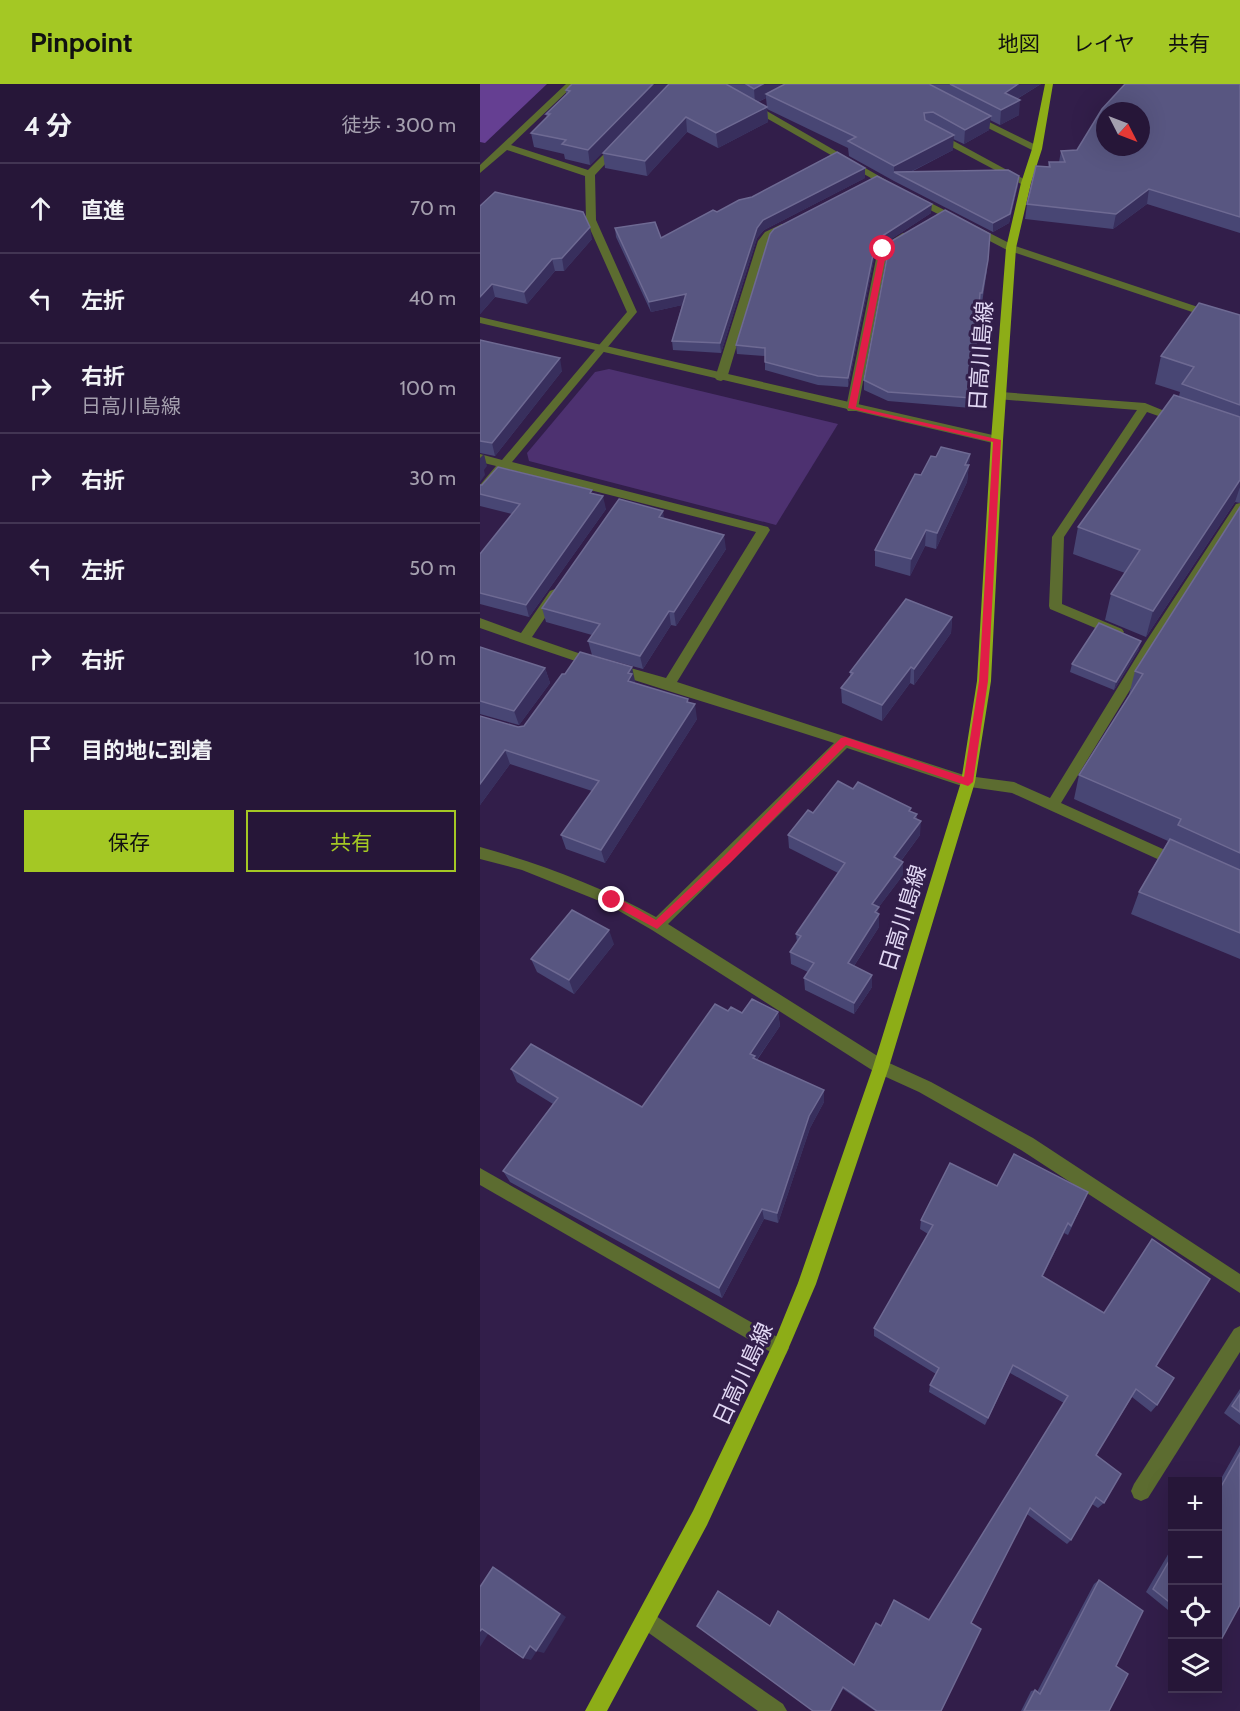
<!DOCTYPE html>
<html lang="ja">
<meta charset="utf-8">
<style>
:root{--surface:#261638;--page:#2e1f40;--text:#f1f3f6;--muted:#a49fae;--line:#423553;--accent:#a4c824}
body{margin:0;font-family:Cabin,"Noto Sans JP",sans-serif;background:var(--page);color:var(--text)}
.controls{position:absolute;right:18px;bottom:18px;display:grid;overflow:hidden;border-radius:0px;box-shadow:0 6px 24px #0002}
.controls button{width:54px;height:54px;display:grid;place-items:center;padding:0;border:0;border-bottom:2px solid var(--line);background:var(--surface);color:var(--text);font:30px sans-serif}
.compass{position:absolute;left:616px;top:18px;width:54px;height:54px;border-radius:50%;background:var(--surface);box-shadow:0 6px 24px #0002;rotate:132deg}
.stop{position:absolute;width:18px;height:18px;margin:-14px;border:4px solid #e11d48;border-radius:50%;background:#fff}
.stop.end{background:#e11d48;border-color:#fff;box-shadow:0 2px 6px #0008}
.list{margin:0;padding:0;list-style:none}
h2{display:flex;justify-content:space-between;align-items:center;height:78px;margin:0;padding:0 24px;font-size:26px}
h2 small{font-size:20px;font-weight:400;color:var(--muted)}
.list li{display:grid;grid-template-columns:39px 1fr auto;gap:18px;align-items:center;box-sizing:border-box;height:90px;padding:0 24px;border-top:2px solid var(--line)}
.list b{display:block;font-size:22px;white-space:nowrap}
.list p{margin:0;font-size:20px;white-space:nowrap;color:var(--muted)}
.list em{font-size:20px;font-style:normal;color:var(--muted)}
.actions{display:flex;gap:12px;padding:18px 24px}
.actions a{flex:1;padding:14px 0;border:2px solid var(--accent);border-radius:0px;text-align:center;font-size:21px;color:var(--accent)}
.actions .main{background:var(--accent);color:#111}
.icon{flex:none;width:33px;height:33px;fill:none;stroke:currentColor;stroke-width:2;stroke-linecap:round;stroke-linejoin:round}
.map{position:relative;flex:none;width:760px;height:1627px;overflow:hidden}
header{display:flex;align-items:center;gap:36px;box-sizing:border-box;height:84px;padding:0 30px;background:var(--accent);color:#111}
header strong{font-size:28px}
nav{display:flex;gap:33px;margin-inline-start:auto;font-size:21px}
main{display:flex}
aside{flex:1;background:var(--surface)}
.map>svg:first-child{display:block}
</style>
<header>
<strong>Pinpoint</strong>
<nav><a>地図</a><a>レイヤ</a><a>共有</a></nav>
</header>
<main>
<aside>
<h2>4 分<small>徒歩 · 300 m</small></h2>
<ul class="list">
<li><svg class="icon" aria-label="ahead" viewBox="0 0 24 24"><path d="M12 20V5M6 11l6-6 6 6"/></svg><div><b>直進</b></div><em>70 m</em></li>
<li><svg class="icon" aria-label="left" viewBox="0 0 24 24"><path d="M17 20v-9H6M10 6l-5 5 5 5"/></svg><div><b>左折</b></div><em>40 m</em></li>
<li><svg class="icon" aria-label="right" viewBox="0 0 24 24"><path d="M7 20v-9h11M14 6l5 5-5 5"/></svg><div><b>右折</b><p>日高川島線</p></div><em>100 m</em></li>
<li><svg class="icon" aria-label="right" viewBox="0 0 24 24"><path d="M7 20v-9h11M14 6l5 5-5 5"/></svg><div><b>右折</b></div><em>30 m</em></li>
<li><svg class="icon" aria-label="left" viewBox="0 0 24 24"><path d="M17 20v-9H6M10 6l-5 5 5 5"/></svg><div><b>左折</b></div><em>50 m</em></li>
<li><svg class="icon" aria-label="right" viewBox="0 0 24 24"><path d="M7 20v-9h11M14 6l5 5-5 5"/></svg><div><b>右折</b></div><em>10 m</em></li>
<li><svg class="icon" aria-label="arrive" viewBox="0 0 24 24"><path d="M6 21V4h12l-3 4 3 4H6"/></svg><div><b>目的地に到着</b></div></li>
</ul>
<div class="actions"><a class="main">保存</a><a>共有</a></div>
</aside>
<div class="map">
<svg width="760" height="1627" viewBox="0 0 760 1627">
<rect width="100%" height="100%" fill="#321e4a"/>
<polygon fill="#4d3170" points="129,285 358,340 296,441 49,377 47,369 115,288"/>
<polygon fill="#653f92" points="0,0 67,0 5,59 0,58"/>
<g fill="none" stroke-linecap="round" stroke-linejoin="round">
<g fill="#5c6c30" fill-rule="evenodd">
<polygon points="453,49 459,49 551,99 543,101 453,53"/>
<polygon points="521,308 665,319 704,335 698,339 667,328 584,453 582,520 642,545 644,548 642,551 632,551 570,525 569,522 572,453 657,326 517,315 515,312"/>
<polygon points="760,419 760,433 675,565 581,719 705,775 707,779 705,783 695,783 532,709 483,702 481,698 483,694 488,692 534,698 570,714 665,559 756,420"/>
<polygon points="760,1242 760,1268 668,1414 661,1417 654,1414 651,1407 654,1400 754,1245"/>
</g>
<g fill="#5c6c30" fill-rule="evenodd">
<path d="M 86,0 L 95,0 L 31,61 L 108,86 L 134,60 L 140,60 L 140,64 L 115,91 L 116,136 L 157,228 L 32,378 L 288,443 L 290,446 L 197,598 L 493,694 L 495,698 L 493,702 L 488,704 L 367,664 L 188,840 L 407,978 L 451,998 L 553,1054 L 760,1190 L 760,1209 L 541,1066 L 439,1008 L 395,988 L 172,846 L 127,820 L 42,786 L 0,775 L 0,763 C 61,780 120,802 176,833 L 354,659 C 236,621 117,586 0,544 L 0,534 L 41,549 L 70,507 L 75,505 L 81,510 L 52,553 L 101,570 L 186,594 L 276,448 L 27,385 L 4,412 L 0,413 L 0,401 L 16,382 L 0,378 L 0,370 L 22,376 L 147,228 L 106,136 L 105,92 L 27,66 L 0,89 L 0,81 Z"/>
<polygon points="267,19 273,19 418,103 410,105 267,23"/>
<polygon points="493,30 560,63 562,65 554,67 490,35 490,31"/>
<polygon points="431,112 437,112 535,162 760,237 760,244 527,166 431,116"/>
<polygon points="302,140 311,142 293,152 288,158 247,294 241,297 237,296 235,294 278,157 285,148"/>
<polygon points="423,149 432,151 408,166 378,324 376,327 368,327 366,324 398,165"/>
<polygon points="0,1084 306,1258 309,1264 306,1270 300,1273 294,1270 0,1101"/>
<polygon points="166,1525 303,1620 307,1627 278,1627 159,1542 156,1535 159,1528"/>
</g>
<polygon fill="#5c6c30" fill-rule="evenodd" points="0,233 517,352 523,356 517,360 0,239"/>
<polygon fill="#8dad17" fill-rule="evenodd" points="565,0 573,0 562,65 551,99 536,164 523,356 511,597 495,698 409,983 336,1200 306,1270 227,1441 127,1627 105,1627 213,1427 294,1258 318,1199 393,983 481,698 497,597 511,356 526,164 541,99 552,65"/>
</g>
<g fill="#484674" fill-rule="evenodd">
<path d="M 92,0 L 561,0 L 537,15 L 539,31 L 520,41 L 510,36 L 509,46 L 484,60 L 473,55 L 473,66 L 431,88 L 539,92 L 538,101 L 529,139 L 513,148 L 414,97 L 369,72 L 368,64 L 287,25 L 288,38 L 238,64 L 207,48 L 167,92 L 125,84 L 123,69 L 164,26 L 110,81 L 85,75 L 84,70 L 54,63 L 51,49 L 67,34 L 66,30 L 86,10 L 86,6 ZM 286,14 L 287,23 L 278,18 Z"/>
<polygon points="760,0 760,149 667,120 633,145 545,135 547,120 568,83 569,78 579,78 581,67 597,66"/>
<polygon points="397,92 451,129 396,165 368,303 338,301 285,286 285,272 257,270 256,261"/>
<polygon points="385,94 284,146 277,154 241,269 193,266 192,257 202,221 171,228 136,153 135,144 181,154 237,128"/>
<polygon points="0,122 112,155 84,187 75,187 47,220 15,213 0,230"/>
<polygon points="507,186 502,219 500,219 491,324 408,317 384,306 384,296"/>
<polygon points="760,231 760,419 755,418 666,553 625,536 631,510 645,489 593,470 598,443 699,312 700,308 675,300 681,272"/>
<polygon points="0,256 82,287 15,372 0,369"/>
<polygon points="490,370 487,398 456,465 445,462 430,492 395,482 395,466 441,391 456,373"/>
<polygon points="0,401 112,409 126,425 49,533 0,520 0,470 32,430 0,422"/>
<polygon points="760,423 760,875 651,830 659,808 688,757 594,715 599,691 649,611 655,587"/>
<polygon points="184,434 246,465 196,542 191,541 163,585 112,571 108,557 112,551 66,538 62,524"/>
<polygon points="472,533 471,549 434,601 430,599 402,637 362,619 361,604 370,592 370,588"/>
<polygon points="0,563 65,584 70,599 39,641 0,630"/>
<polygon points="659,565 634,606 590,588 592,580"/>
<polygon points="155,597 154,599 208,618 217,635 125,779 86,765 81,751 112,707 30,680 0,721 0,632 38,643 44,642"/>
<polygon points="373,705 437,730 437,735 440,751 421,777 423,778 423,791 398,824 399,843 374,882 392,891 392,903 374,930 325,906 324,894 328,888 311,880 310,868 317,858 316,850 358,789 309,764 308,751 333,729"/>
<polygon points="134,860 94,910 57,888 51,875"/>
<polygon points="248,927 262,929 298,928 300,942 277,976 344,1018 330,1044 298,1139 284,1135 242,1214 30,1098 23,1087 73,1020 37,998 31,985 162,1023"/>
<polygon points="517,1102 608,1108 588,1151 584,1149 563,1192 676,1282 677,1321 671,1328 652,1313 616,1371 624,1419 618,1424 612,1420 591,1456 587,1460 547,1430 491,1539 461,1627 395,1627 363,1605 351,1627 333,1627 290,1542 374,1581 401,1542 449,1536 584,1319 530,1289 505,1341 449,1308 450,1301 456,1290 394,1252 394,1244 448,1150 440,1145 441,1136"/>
<polygon points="760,1305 760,1341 744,1329"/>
<polygon points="760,1361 760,1521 742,1554 738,1555 738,1400"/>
<polygon points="693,1462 693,1530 666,1508"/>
<polygon points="619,1496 636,1582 629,1627 541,1627 551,1607 555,1606 557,1608 614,1500"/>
</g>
<g fill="#382f5d">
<polygon points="173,0 190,0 110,81 108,66"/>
<polygon points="283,0 312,0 286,10 286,14 275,19 274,5"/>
<polygon points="538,0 561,0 523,23 525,9"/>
<polygon points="540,16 539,31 520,41 521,26"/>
<polygon points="287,23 288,38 238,64 236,49"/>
<polygon points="511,32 509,46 484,60 485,46"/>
<polygon points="206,33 207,48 167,92 165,77"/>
<polygon points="474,51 473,66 422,92 414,88 414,97 414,82"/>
<polygon points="385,84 385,94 284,146 277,154 241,269 240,259 277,144 283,136"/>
<polygon points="539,92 538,101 529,139 513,148 513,139"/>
<polygon points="669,105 667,120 633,145 636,130"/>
<polygon points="452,120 451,129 396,165 368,303 368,294 396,156"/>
<polygon points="110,143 112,155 84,187 82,174"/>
<polygon points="72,175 75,187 47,220 44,208"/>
<polygon points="12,200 15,213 0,230 0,213"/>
<polygon points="206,210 207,220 171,228 169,218"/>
<polygon points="80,274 82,287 15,372 12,359"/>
<polygon points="4,370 7,382 4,386 5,391 0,398 0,374"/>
<polygon points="490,370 487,398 456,465 457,449"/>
<polygon points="760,396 760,403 755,418 666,553 673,527"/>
<polygon points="123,412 126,425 49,533 46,521"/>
<polygon points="183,427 185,441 179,433"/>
<polygon points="446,446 445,462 430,492 431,475"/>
<polygon points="244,451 246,465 196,542 194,528"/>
<polygon points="189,527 191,541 163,585 160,572"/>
<polygon points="472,533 471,549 434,601 434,585"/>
<polygon points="661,557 659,565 634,606 636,598"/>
<polygon points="152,583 155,597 154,599 148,597 148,589"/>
<polygon points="431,583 430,599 402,637 402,621"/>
<polygon points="65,584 70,599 39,641 34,627"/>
<polygon points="208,615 210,628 215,620 217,635 125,779 121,766"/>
<polygon points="25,666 30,680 0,721 0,700"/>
<polygon points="437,730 436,744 441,737 440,751 414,786 414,773"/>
<polygon points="423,778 423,791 398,824 398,832 399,830 399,843 368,891 368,879 392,820"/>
<polygon points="129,846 134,860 94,910 89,896"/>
<polygon points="392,891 392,903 374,930 374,919"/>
<polygon points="298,928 300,942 275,978 270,970"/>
<polygon points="344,1006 344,1018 330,1044 298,1139 297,1129 329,1032"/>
<polygon points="282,1125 284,1135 242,1214 239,1204"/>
<polygon points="588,1139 584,1149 558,1201 562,1192"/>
<polygon points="13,1483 21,1487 86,1533 64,1569 56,1567"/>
<polygon points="2,1545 10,1547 0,1563 0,1547"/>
<polygon points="50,1562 58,1565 51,1576 43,1574"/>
<polygon points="363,1603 363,1605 351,1627 350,1627"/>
</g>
<g fill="#585681" stroke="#6e6a93" stroke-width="1.5" fill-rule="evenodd">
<polygon points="92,0 173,0 108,66 82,60 86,56 51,49 70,30 66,30 90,7 86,6"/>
<polygon points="189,0 246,0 287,23 236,49 206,33 165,77 123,69"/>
<polygon points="266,0 283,0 274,5"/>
<polygon points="305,0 449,0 511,32 485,46 453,28 444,29 445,36 474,51 414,82 368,57 376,53 286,10"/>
<polygon points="470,0 538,0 525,9 540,16 521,26"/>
<path d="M 645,0 L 760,0 L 760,133 L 669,105 L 636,130 L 547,120 L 556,82 L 570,83 L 569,78 L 585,78 L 581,67 L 597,66 L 622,25 ZM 625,27 L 661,27 L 661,63 L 625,63 Z"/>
<polygon points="357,68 385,84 283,136 277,144 240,259 192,257 206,210 169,218 135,144 175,138 181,154 233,126 237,128 259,116 272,113"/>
<polygon points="528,86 539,92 530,130 513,139 414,88"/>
<polygon points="397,92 452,120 396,156 368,294 338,292 285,278 285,264 256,261 290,150 294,145"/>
<polygon points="15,108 103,128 110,143 82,174 72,175 44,208 12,200 0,213 0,122"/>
<polygon points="465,126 510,150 508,176 502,209 500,209 492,314 408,308 384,296 410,158"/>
<polygon points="719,219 760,231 760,321 702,300 714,283 681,272"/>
<polygon points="0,256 80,274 12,359 0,357"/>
<polygon points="694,311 760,333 760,396 673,527 631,510 660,466 598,443"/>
<polygon points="461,363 490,370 485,381 489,381 457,449 446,446 431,475 395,466 435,390 441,391 451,372 456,373"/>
<polygon points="18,383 112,406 110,409 123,412 46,521 0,509 0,470 40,420 0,410 0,401 2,401"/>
<polygon points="139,415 183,427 179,433 244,451 194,528 189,527 160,572 108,557 120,540 62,524"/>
<polygon points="760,423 760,769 698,741 701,735 599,691 663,590 655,587"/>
<polygon points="426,515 472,533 434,585 431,583 402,621 361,604 373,589 370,588"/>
<polygon points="619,539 661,557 636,598 592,580"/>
<polygon points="0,563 65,584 34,627 0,617"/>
<polygon points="100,568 152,583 148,589 152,590 148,597 208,615 207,618 215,620 121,766 81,751 119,697 25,666 0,700 0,632 38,643 44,642 82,590 85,590"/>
<polygon points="358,697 373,705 378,698 431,724 429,727 437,730 434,734 441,737 414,773 423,778 392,820 399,823 395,828 399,830 368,879 392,891 374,919 324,894 334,879 310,868 321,852 316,850 318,847 365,779 308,751 328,726 333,729"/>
<polygon points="690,755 760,786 760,849 659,808"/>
<polygon points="92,826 129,846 89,896 51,875"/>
<polygon points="272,915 298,928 270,970 275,972 273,974 344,1006 329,1032 297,1129 282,1125 239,1204 23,1087 78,1014 31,985 51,960 162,1023 235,920 248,927 251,923 262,929"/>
<polygon points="534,1070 608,1108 591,1142 588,1139 562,1192 624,1229 672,1155 730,1195 676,1282 694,1294 677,1321 656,1305 616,1371 641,1390 624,1419 616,1413 591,1456 550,1424 491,1539 501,1545 461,1627 397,1627 363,1603 350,1627 333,1627 217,1542 238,1507 290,1542 298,1527 374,1581 396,1539 401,1542 414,1516 449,1536 588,1312 533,1281 508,1334 450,1301 459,1284 394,1244 453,1141 441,1136 470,1079 517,1102"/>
<polygon points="760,1310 760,1328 752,1322"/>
<polygon points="760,1369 760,1521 742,1554 738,1550 738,1408"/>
<polygon points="693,1470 693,1521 673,1505"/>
<polygon points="13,1483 80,1530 56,1567 50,1562 43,1574 2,1545 0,1547 0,1503"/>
<polygon points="619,1496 663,1527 636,1582 648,1590 629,1627 544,1627 555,1606 560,1610"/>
</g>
<polygon fill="#e11d48" points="403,163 407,165 376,323 521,356 508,597 493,698 488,702 366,661 250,779 177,845 129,819 129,813 136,813 176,836 243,773 361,654 365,653 484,693 499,597 513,358 368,324 400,165"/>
<g text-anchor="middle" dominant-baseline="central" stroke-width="6" stroke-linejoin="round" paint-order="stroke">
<g font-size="22" fill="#e2d8f4" stroke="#321e4a">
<text transform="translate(501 272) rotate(-86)">日高川島線</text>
<text transform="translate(423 834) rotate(-73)">日高川島線</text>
<text transform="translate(263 1290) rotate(-65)">日高川島線</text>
</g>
</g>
</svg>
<div class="controls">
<button>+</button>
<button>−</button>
<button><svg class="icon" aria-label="locate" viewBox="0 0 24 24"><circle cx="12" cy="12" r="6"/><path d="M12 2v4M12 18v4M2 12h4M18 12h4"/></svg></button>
<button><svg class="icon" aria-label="layers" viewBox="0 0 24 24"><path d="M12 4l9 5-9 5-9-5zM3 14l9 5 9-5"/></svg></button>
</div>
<svg class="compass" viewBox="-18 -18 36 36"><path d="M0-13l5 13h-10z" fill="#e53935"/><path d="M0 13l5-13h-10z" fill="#a49fae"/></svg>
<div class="stop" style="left:403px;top:165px"></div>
<div class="stop end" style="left:132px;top:816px"></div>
</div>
</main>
